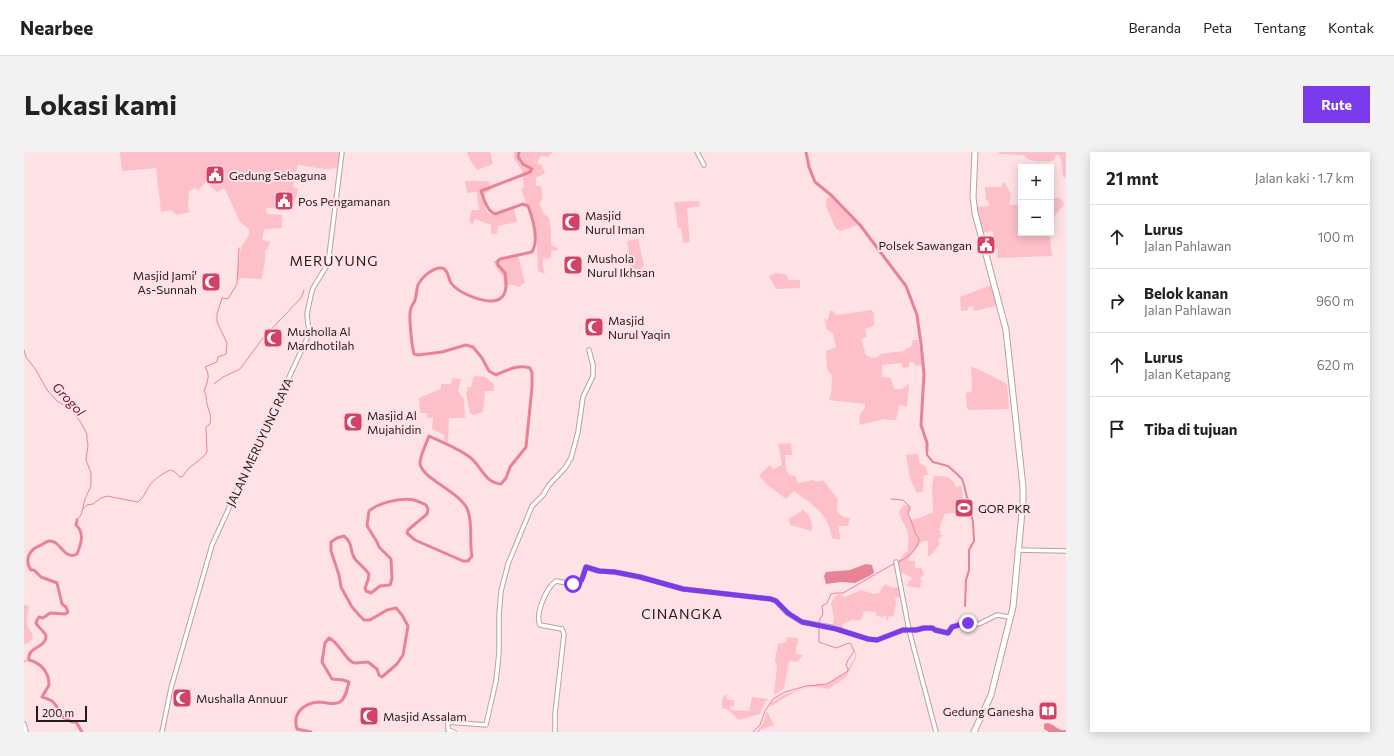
<!DOCTYPE html>
<html lang="id">
<meta charset="utf-8">
<style>
:root{--surface:#fff;--page:#f2f2f2;--text:#222;--muted:#767676;--line:#e0e0e0;--accent:#7c3aed}
body{margin:0;font-family:Commissioner,sans-serif;background:var(--page);color:var(--text)}
.controls{position:absolute;right:12px;top:12px;display:grid;overflow:hidden;border-radius:0px;box-shadow:0 2px 10px #0003}
.controls button{width:36px;height:36px;display:grid;place-items:center;padding:0;border:0;border-bottom:1px solid var(--line);background:var(--surface);color:var(--text);font:20px sans-serif}
.scale{position:absolute;left:12px;bottom:10px;width:51px;box-sizing:border-box;padding-left:4px;border:2px solid #231a1b;border-top:0;font-size:11px;line-height:14px;white-space:nowrap;color:#231a1b;-webkit-text-stroke:3px #fee2e6;paint-order:stroke}
.stop{position:absolute;width:12px;height:12px;margin:-9px;border:3px solid #7c3aed;border-radius:50%;background:#fff}
.stop.end{background:#7c3aed;border-color:#fff;box-shadow:0 1px 4px #0008}
.list{margin:0;padding:0;list-style:none}
h2{display:flex;justify-content:space-between;align-items:center;height:52px;margin:0;padding:0 16px;font-size:17px}
h2 small{font-size:13px;font-weight:400;color:var(--muted)}
.list li{display:grid;grid-template-columns:26px 1fr auto;gap:12px;align-items:center;box-sizing:border-box;height:64px;padding:0 16px;border-top:1px solid var(--line)}
.list b{display:block;font-size:15px;white-space:nowrap}
.list p{margin:0;font-size:13px;white-space:nowrap;color:var(--muted)}
.list em{font-size:13px;font-style:normal;color:var(--muted)}
.icon{flex:none;width:22px;height:22px;fill:none;stroke:currentColor;stroke-width:2;stroke-linecap:round;stroke-linejoin:round}
.map{position:relative;flex:none;width:1042px;height:580px;overflow:hidden;border-radius:0px}
header{display:flex;align-items:center;gap:24px;box-sizing:border-box;height:56px;padding:0 20px;background:var(--surface);border-bottom:1px solid var(--line)}
header strong{font-size:19px}
nav{display:flex;gap:22px;margin-inline-start:auto;font-size:14px}
.intro{display:flex;align-items:center;justify-content:space-between;box-sizing:border-box;height:96px;padding:0 24px}
h1{margin:0;font-size:28px}
.button{padding:10px 18px;border-radius:0px;background:var(--accent);color:#fff;font-size:14px;font-weight:700}
main{display:flex;gap:24px;padding:0 24px}
aside{flex:1;background:var(--surface);border-radius:0px;box-shadow:0 2px 10px #0003}
.map>svg:first-child{display:block}
</style>
<header>
<strong>Nearbee</strong>
<nav><a>Beranda</a><a>Peta</a><a>Tentang</a><a>Kontak</a></nav>
</header>
<div class="intro"><h1>Lokasi kami</h1><a class="button">Rute</a></div>
<main>
<div class="map">
<svg width="1042" height="580" viewBox="0 0 1042 580">
<rect width="100%" height="100%" fill="#fee2e6"/>
<g fill="#fdc0c8">
<path d="M 96,0 L 316,0 L 314,15 C 304,20 286,14 274,13 L 269,35 L 274,36 L 269,56 L 242,56 L 243,62 L 258,63 L 258,76 L 240,77 L 238,88 L 246,90 L 243,98 L 241,98 L 241,108 L 238,126 L 237,127 L 218,126 L 212,129 L 217,95 L 225,83 L 225,77 L 216,70 L 201,37 L 198,37 L 193,40 L 182,30 L 174,39 L 172,36 L 165,39 L 164,55 L 166,60 L 153,63 L 147,58 L 137,60 L 132,16 L 98,19 Z"/>
<polygon points="443,0 466,0 469,12 453,18 446,8"/>
<path d="M 490,0 L 529,0 L 524,5 L 517,4 L 514,9 L 514,13 L 517,12 L 521,21 L 512,26 L 512,34 L 517,34 C 518,40 520,46 515,51 L 520,62 L 525,66 L 527,79 L 527,93 L 533,96 L 534,98 L 527,99 L 527,106 L 519,107 L 519,115 L 521,122 L 514,119 L 513,95 L 508,66 L 497,37 L 500,35 L 498,18 L 490,7 Z"/>
<path d="M 974,0 L 1042,0 L 1042,26 L 1039,25 L 1037,7 L 1035,3 L 1031,3 L 1030,8 L 1027,9 C 1017,9 1007,12 1000,3 L 976,2 Z"/>
<path d="M 441,29 L 460,29 L 465,30 L 467,38 L 461,42 C 459,50 460,63 471,64 L 476,60 L 490,56 L 493,70 L 474,74 L 473,82 L 467,82 L 467,73 L 451,67 L 448,73 L 445,67 L 448,58 L 455,58 L 453,40 L 443,41 Z"/>
<polygon points="979,31 981,31 987,42 985,53 997,53 997,81 1027,81 1027,45 1038,47 1040,53 1031,63 1026,87 1028,104 973,106 974,96 971,95 969,79 956,81 953,55 965,54 964,48 962,49 961,35 977,35"/>
<polygon points="806,44 834,73 817,79 812,77 802,54 802,48"/>
<polygon points="675,49 676,54 663,56 666,90 659,91 657,76 654,76 650,50"/>
<path d="M 614,87 L 620,113 L 618,116 C 606,120 606,116 605,105 C 605,100 604,94 603,89 Z"/>
<polygon points="494,103 501,131 498,132 496,135 489,133 480,133 479,126 469,110 475,106"/>
<polygon points="752,121 763,123 764,128 776,128 776,136 752,137 745,124"/>
<polygon points="970,132 976,153 950,159 949,154 944,155 944,158 937,159 936,145"/>
<path d="M 848,158 L 850,162 L 850,173 L 847,175 L 841,177 L 843,185 L 837,187 L 842,203 L 848,206 L 854,205 L 856,202 L 880,199 L 883,196 C 888,196 888,193 889,188 L 894,188 L 898,213 L 891,214 L 889,210 L 885,211 L 885,215 L 879,216 L 877,211 L 858,213 L 858,225 L 867,226 L 870,237 L 878,237 L 885,232 L 883,255 L 875,253 L 872,268 L 865,268 L 860,267 L 836,273 C 834,265 836,262 841,256 L 841,252 L 805,248 L 807,242 L 808,224 L 803,217 L 802,199 L 812,195 L 809,181 L 803,178 L 800,167 L 804,168 L 806,159 L 809,159 L 812,163 Z"/>
<polygon points="947,214 968,224 983,232 985,257 944,258 943,256 942,241 948,240"/>
<polygon points="450,224 461,225 470,232 470,239 461,239 459,260 450,263 446,261 442,242 444,235 447,235"/>
<polygon points="428,226 437,227 434,239 440,247 441,266 425,266 424,290 420,288 420,283 408,277 409,266 403,266 403,261 396,261 395,246 417,237 417,232 427,232"/>
<path d="M 767,291 L 768,303 L 761,303 L 762,316 L 765,323 L 771,324 L 774,331 L 789,328 L 793,330 L 799,328 L 813,346 L 814,350 L 813,351 C 812,361 815,365 826,366 L 824,374 L 815,374 L 815,381 L 817,384 L 815,388 L 808,386 C 804,361 789,353 770,339 L 762,347 L 742,332 L 735,323 L 746,313 L 749,317 L 758,313 L 754,292 Z"/>
<polygon points="894,302 895,310 902,315 904,323 900,323 899,339 893,341 886,327 882,303"/>
<path d="M 910,324 C 922,325 926,322 932,335 L 937,334 L 940,348 L 936,349 L 935,360 L 921,362 L 918,368 L 915,378 L 917,379 L 916,382 L 920,384 L 916,385 L 914,388 L 916,392 L 906,404 L 904,404 L 904,389 L 898,389 C 893,397 887,401 884,409 L 891,409 L 891,416 L 897,416 L 900,421 L 899,424 L 897,425 L 896,428 L 898,428 L 896,436 L 882,434 L 888,426 L 879,421 L 872,421 L 869,413 L 872,412 L 872,410 C 878,407 878,402 884,399 C 884,391 886,381 881,374 C 878,368 876,366 875,359 L 880,353 L 884,353 L 887,356 L 884,363 L 887,368 L 899,365 L 906,361 L 909,361 L 908,335 Z"/>
<path d="M 779,358 C 787,364 788,369 788,379 L 766,373 L 765,367 Z"/>
<polygon points="861,432 869,436 875,435 877,445 871,446 872,451 869,465 865,464 864,468 862,467 862,464 860,463 859,466 852,463 852,460 840,459 837,468 831,469 830,467 819,472 818,478 808,475 810,466 807,452 811,444 816,442 821,445 837,438 849,442 855,441"/>
<path d="M 0,453 L 5,454 C 3,466 0,471 8,481 L 9,486 L 4,491 L 0,492 Z"/>
<polygon points="763,485 773,486 774,491 772,496 772,502 779,503 773,510 765,509 760,536 750,543 753,514 751,508 754,492 762,490"/>
<path d="M 830,497 L 833,504 L 824,522 L 821,526 L 804,537 C 799,536 795,535 791,535 C 774,535 759,547 746,555 L 747,551 L 761,542 L 790,533 L 803,533 L 812,526 L 821,522 L 831,506 Z"/>
<polygon points="701,543 703,543 703,548 710,548 710,554 706,554 706,558 708,558 725,559 728,545 745,547 741,550 736,562 715,568 704,558 698,556 698,547"/>
<polygon points="743,559 750,573 736,578 736,580 732,580 738,573"/>
</g>
<g fill="#e88395">
<polygon points="842,412 848,413 850,420 849,422 831,431 817,430 802,432 800,424 802,420 826,418"/>
<path d="M 1023,571 C 1030,571 1034,580 1042,578 L 1042,580 L 1025,580 L 1020,577 L 1020,572 Z"/>
</g>
<g fill="none" stroke-linecap="round" stroke-linejoin="round">
<g stroke="#e88395" stroke-width="1">
<polyline points="0,198 2,205 12,218 23,238 33,249 45,256 56,269 63,282 63,287 64,293 62,308 67,321 67,334 61,347 57,363 53,368"/>
<polyline points="190,232 199,225 216,217 239,186 277,146 280,138"/>
<path d="M 867,347 L 879,348 L 886,355 L 884,362 C 889,370 889,380 895,387 C 894,397 883,407 874,410"/>
<path d="M 59,357 L 63,353 L 69,352 L 77,346 L 83,344 L 114,350 C 120,345 122,339 126,333 C 129,328 142,319 147,318 L 151,320 L 156,325 L 158,325 L 165,316 L 179,305 L 183,300 L 182,275 L 186,272 C 188,264 185,260 183,252 C 182,247 183,243 180,239 C 183,231 187,223 181,215 L 193,210 L 194,205 L 202,202 L 203,191 L 193,170 L 193,162 L 198,146 L 204,147 L 213,132 L 215,96"/>
<polyline points="0,510 4,507"/>
<polyline points="729,580 736,573 741,559 749,547 761,540 782,534 803,532 824,519 824,517 822,513 824,508 830,499 827,492 825,491 812,496 795,490 795,469 799,462 798,454 803,451 807,442 812,441 819,441 871,411"/>
</g>
<g stroke="#e88395" stroke-width="2">
<polyline points="903,300 903,303 909,310 924,314 933,322"/>
<polyline points="934,323 938,327 940,333 949,370 950,389 945,398 945,418 942,428 941,454"/>
</g>
<g stroke="#e88395" stroke-width="3">
<polyline points="782,0 785,15 791,30 807,43 836,73 882,134 893,163 897,192 900,222 897,273 903,291 903,299"/>
<path d="M 53,368 L 52,373 C 61,381 57,392 53,402 C 40,409 37,388 25,389 C 22,390 19,392 17,393 C 11,396 8,397 5,403 C 3,408 4,414 7,418 L 10,418 L 17,425 L 33,431 L 38,452 L 42,455 L 44,460 L 41,462 L 26,461 L 19,466 L 15,465 L 13,468 L 12,471 C 14,475 21,480 22,484 C 23,496 2,495 5,508 C 17,511 25,520 25,533 L 18,545 C 21,546 25,547 28,549 C 30,550 38,562 39,565 L 48,570 L 52,570 L 58,580"/>
<path d="M 287,580 L 273,577 C 268,561 280,551 295,550 C 303,550 309,554 316,550 C 322,546 323,537 325,530 L 319,528 L 308,527 L 298,510 L 301,491 L 305,486 C 315,490 323,511 331,511 C 335,511 340,510 344,510 L 353,517 L 355,523 L 358,525 L 373,512 L 379,503 L 384,474 L 378,463 L 372,456 L 363,458 L 346,468 L 340,468 L 335,463 L 328,455 L 317,435 L 315,423 L 307,399 L 307,390 L 313,386 L 320,384 C 330,392 325,399 331,407 C 335,412 341,416 345,422 L 344,428 L 341,436 L 342,439 L 347,441 L 356,434 L 366,433 L 368,426 L 367,407 L 355,395 L 353,390 L 345,377 L 343,373 L 345,359 C 354,351 378,345 390,348 C 394,349 398,351 402,353 L 404,357 L 403,362 L 384,378 L 383,381 L 391,388 L 439,409 L 444,409 L 448,404 C 445,390 449,373 444,359 C 438,340 395,326 396,310 C 397,302 402,292 405,284 C 417,290 439,298 449,308 C 459,318 461,330 477,332 L 482,326 L 486,315 L 502,295 L 508,235 L 508,221 L 506,216 C 493,212 484,218 472,223 L 465,219 L 458,206 L 449,195 L 442,193 L 418,200 L 394,203 L 390,202 C 388,194 384,163 387,156 C 388,153 390,151 391,148 C 393,143 392,137 394,133 C 398,125 409,115 418,116 C 424,117 424,126 427,131 C 434,141 466,155 477,146 C 484,140 482,129 481,121 L 474,113 L 473,110 L 476,107 L 508,100 C 515,88 509,67 504,54 L 499,52 L 471,62 C 463,59 460,47 457,39 L 506,20 L 508,17 L 499,12 L 494,5 L 495,0"/>
</g>
<g stroke="#baa0a3" stroke-width="5.5">
<g id="secondary">
<polyline points="673,0 680,13"/>
<polyline points="993,398 1042,399"/>
<polyline points="872,410 885,478 912,580"/>
<polyline points="0,572 2,580"/>
<polyline points="138,580 147,536 188,393 285,182 283,162 287,143 289,136 304,112 318,0"/>
<polyline points="430,580 424,578 424,570 462,573 472,529 475,501 475,463 477,439 484,412 508,354 519,343 525,333 541,316 547,306 554,280 559,245 569,224 569,213 565,198"/>
<path d="M 531,580 L 531,562 L 540,482 L 538,477 L 516,473 C 511,462 522,436 532,429 L 549,432 L 555,432 L 557,429 L 562,415 L 575,419 L 590,420 L 616,425 L 659,437 L 747,447 L 752,449 L 763,461 L 778,470 L 807,475 L 844,487 L 853,488 L 879,478 L 892,478 L 900,476 L 909,476 L 911,478 L 924,481 L 928,475 L 938,471 L 955,472 L 973,463 L 985,465"/>
</g>
</g>
<g stroke="#baa0a3" stroke-width="7">
<polyline id="highway" points="950,580 967,543 989,455 999,349 999,335 982,178 951,61 949,45 951,0"/>
</g>
<use href="#secondary" stroke="#fff" stroke-width="3.5"/>
<use href="#highway" stroke="#fff" stroke-width="5"/>
</g>
<g fill="none" stroke-linecap="round" stroke-linejoin="round">
<path stroke="#7c3aed" stroke-width="5" d="M 549,432 C 559,433 559,423 562,415 L 575,419 L 591,420 L 616,425 L 659,437 L 747,447 L 752,449 L 764,461 L 778,470 L 812,477 L 844,487 L 853,488 L 879,478 L 892,478 L 900,476 L 908,476 L 911,478 L 924,481 L 928,475 C 934,474 938,471 944,471"/>
</g>
<defs>
<g id="civic-square" transform="scale(1)"><rect x="-9" y="-9" width="18" height="18" rx="4" fill="#d14266" stroke="#fee2e6"/><path d="M-.6-6.5H3V-4.5H.6V-3L4-1V1h2V6H-6V1h2V-1L-.6-3ZM-1.2 2.5V6h2.4V2.5Z" fill="#fff"/></g>
<g id="mosque-square" transform="scale(1)"><rect x="-9" y="-9" width="18" height="18" rx="4" fill="#d14266" stroke="#fee2e6"/><path d="M3.5-4.9A6 6 0 1 0 3.5 4.9A5 5 0 1 1 3.5-4.9Z" fill="#fff"/></g>
<g id="stadium-square" transform="scale(1)"><rect x="-9" y="-9" width="18" height="18" rx="4" fill="#d14266" stroke="#fee2e6"/><path d="M0-5a6.5 5 0 1 0 0 10a6.5 5 0 1 0 0-10ZM-3.5-1.8h7v3.6h-7Z" fill="#fff"/></g>
<g id="library-square" transform="scale(1)"><rect x="-9" y="-9" width="18" height="18" rx="4" fill="#d14266" stroke="#fee2e6"/><path d="M-6-4Q-3-5.5-.7-3.5V5Q-3 3-6 4ZM6-4Q3-5.5 .7-3.5V5Q3 3 6 4Z" fill="#fff"/></g>
</defs>
<g fill-rule="evenodd">
<use href="#civic-square" x="191" y="23"/>
<use href="#civic-square" x="260" y="49"/>
<use href="#mosque-square" x="547" y="70"/>
<use href="#civic-square" x="962" y="93"/>
<use href="#mosque-square" x="549" y="113"/>
<use href="#mosque-square" x="187" y="130"/>
<use href="#mosque-square" x="570" y="175"/>
<use href="#mosque-square" x="249" y="186"/>
<use href="#mosque-square" x="329" y="270"/>
<use href="#stadium-square" x="940" y="356"/>
<use href="#mosque-square" x="158" y="546"/>
<use href="#library-square" x="1024" y="559"/>
<use href="#mosque-square" x="345" y="564"/>
</g>
<g text-anchor="middle" dominant-baseline="central" stroke-width="4" stroke-linejoin="round" paint-order="stroke">
<g font-size="12" fill="#231a1b" stroke="#fee2e6" text-anchor="start">
<text x="205" y="23">Gedung Sebaguna</text>
<text x="274" y="49">Pos Pengamanan</text>
<text x="561" y="63">Masjid<tspan x="561" dy="14">Nurul Iman</tspan></text>
<text x="948" y="93" text-anchor="end">Polsek Sawangan</text>
<text x="563" y="106">Mushola<tspan x="563" dy="14">Nurul Ikhsan</tspan></text>
<text x="173" y="123" text-anchor="end">Masjid Jami'<tspan x="173" dy="14">As-Sunnah</tspan></text>
<text x="584" y="168">Masjid<tspan x="584" dy="14">Nurul Yaqin</tspan></text>
<text x="263" y="179">Musholla Al<tspan x="263" dy="14">Mardhotilah</tspan></text>
<text x="343" y="263">Masjid Al<tspan x="343" dy="14">Mujahidin</tspan></text>
<text x="954" y="356">GOR PKR</text>
<text x="172" y="546">Mushalla Annuur</text>
<text x="1010" y="559" text-anchor="end">Gedung Ganesha</text>
<text x="359" y="564">Masjid Assalam</text>
</g>
<g font-size="12" fill="#231a1b" stroke="#fee2e6">
<text transform="translate(235 290) rotate(-65)">JALAN MERUYUNG RAYA</text>
</g>
<g font-size="13" font-style="italic" fill="#701730" stroke="#fee2e6">
<text transform="translate(45 247) rotate(47)">Grogol</text>
</g>
<g font-size="14" letter-spacing="1" fill="#231a1b" stroke="#fee2e6">
<text x="310" y="108">MERUYUNG</text>
<text x="658" y="461">CINANGKA</text>
</g>
</g>
</svg>
<div class="controls">
<button>+</button>
<button>−</button>
</div>
<div class="scale">200 m</div>
<div class="stop" style="left:549px;top:432px"></div>
<div class="stop end" style="left:944px;top:471px"></div>
</div>
<aside>
<h2>21 mnt<small>Jalan kaki · 1.7 km</small></h2>
<ul class="list">
<li><svg class="icon" aria-label="ahead" viewBox="0 0 24 24"><path d="M12 20V5M6 11l6-6 6 6"/></svg><div><b>Lurus</b><p>Jalan Pahlawan</p></div><em>100 m</em></li>
<li><svg class="icon" aria-label="right" viewBox="0 0 24 24"><path d="M7 20v-9h11M14 6l5 5-5 5"/></svg><div><b>Belok kanan</b><p>Jalan Pahlawan</p></div><em>960 m</em></li>
<li><svg class="icon" aria-label="ahead" viewBox="0 0 24 24"><path d="M12 20V5M6 11l6-6 6 6"/></svg><div><b>Lurus</b><p>Jalan Ketapang</p></div><em>620 m</em></li>
<li><svg class="icon" aria-label="arrive" viewBox="0 0 24 24"><path d="M6 21V4h12l-3 4 3 4H6"/></svg><div><b>Tiba di tujuan</b></div></li>
</ul>
</aside>
</main>
